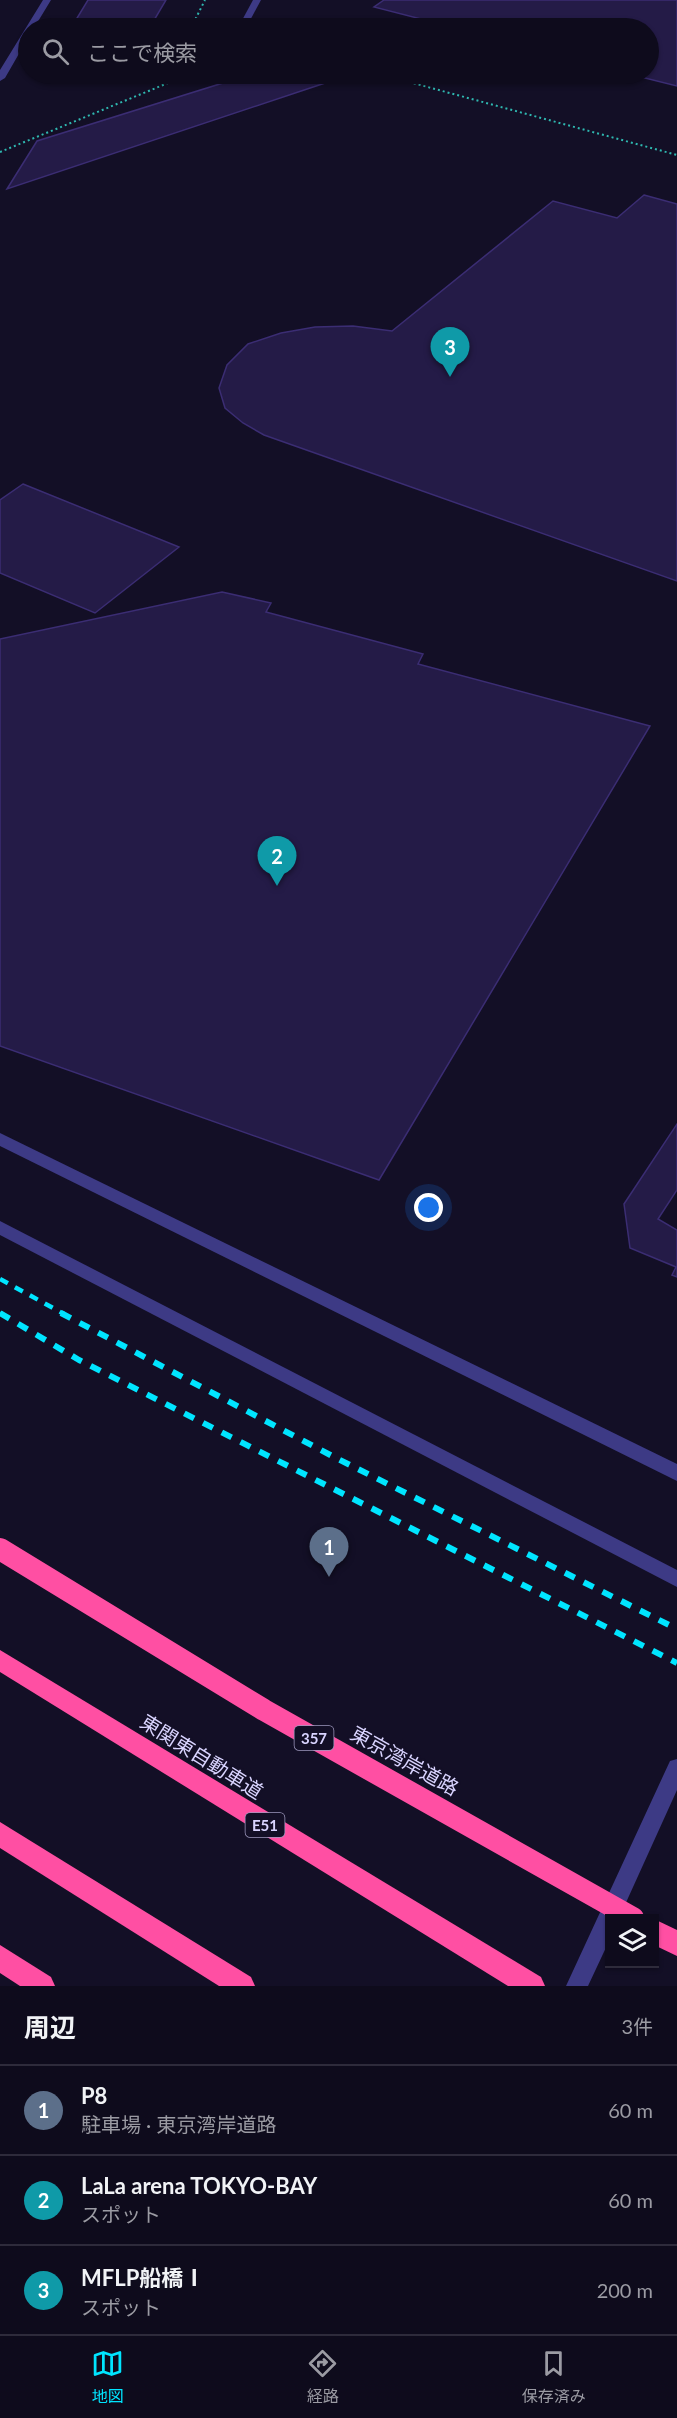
<!DOCTYPE html>
<html lang="ja">
<meta charset="utf-8">
<style>
:root{--surface:#0e0b1c;--page:#171425;--text:#f1f3f6;--muted:#9b9ba3;--line:#2e2b3b;--accent:#00e5ff}
body{margin:0;font-family:Lato,"Noto Sans JP",sans-serif;background:var(--page);color:var(--text)}
.controls{position:absolute;right:18px;bottom:18px;display:grid;overflow:hidden;border-radius:0px;box-shadow:0 2px 4px #0004}
.controls button{width:54px;height:54px;display:grid;place-items:center;padding:0;border:0;border-bottom:2px solid var(--line);background:var(--surface);color:var(--text);font:30px sans-serif}
.you{position:absolute;left:429px;top:1208px;width:21px;height:21px;margin:-15px;border:4px solid #fff;border-radius:50%;background:#1a73e8;box-shadow:0 0 0 9px #1a73e833}
.badge{display:grid;place-items:center;width:39px;height:39px;border-radius:50%;background:var(--accent);color:#fff;font-size:20px;font-weight:700}
.pin{position:absolute;translate:-50% -50px;filter:drop-shadow(0 2px 3px #0008)}
.pin::after{content:'';position:absolute;top:32px;width:21px;height:18px;background:inherit;clip-path:polygon(0 0,100% 0,50% 100%)}
.list{margin:0;padding:0;list-style:none}
h2{display:flex;justify-content:space-between;align-items:center;height:78px;margin:0;padding:0 24px;font-size:26px}
h2 small{font-size:20px;font-weight:400;color:var(--muted)}
.list li{display:grid;grid-template-columns:39px 1fr auto;gap:18px;align-items:center;box-sizing:border-box;height:90px;padding:0 24px;border-top:2px solid var(--line)}
.list b{display:block;font-size:22px;white-space:nowrap}
.list p{margin:0;font-size:20px;white-space:nowrap;color:var(--muted)}
.list em{font-size:20px;font-style:normal;color:var(--muted)}
.icon{flex:none;width:33px;height:33px;fill:none;stroke:currentColor;stroke-width:2;stroke-linecap:round;stroke-linejoin:round}
.map{position:relative;flex:none;width:677px;height:1986px;overflow:hidden}
.search{position:absolute;background:var(--surface);box-shadow:0 2px 4px #0004;left:18px;right:18px;top:18px;height:66px;display:flex;align-items:center;gap:15px;box-sizing:border-box;padding:0 21px;border-radius:33px;color:var(--muted);font-size:22px}
.sheet{height:348px;background:var(--surface)}
nav{display:flex;justify-content:space-around;align-items:center;box-sizing:border-box;height:84px;border-top:2px solid var(--line);background:var(--surface);font-size:16px;color:var(--muted)}
nav a{display:grid;justify-items:center;gap:3px}
nav .on{color:var(--accent)}
.map>svg:first-child{display:block}
</style>
<div class="map">
<svg width="677" height="1986" viewBox="0 0 677 1986">
<rect width="100%" height="100%" fill="#130f26"/>
<g fill="#241b47" stroke="#3b2d73" stroke-width="1.5">
<polygon points="88,0 166,0 150,27 154,28 71,28"/>
<polygon points="384,0 677,0 677,86 629,74 648,74 648,28 456,28 374,7"/>
<polygon points="190,74 323,74 340,78 7,189 37,141 226,82"/>
<polygon points="644,195 677,204 677,581 264,435 243,423 225,408 219,388 227,365 248,344 281,333 315,327 353,326 392,331 553,201 617,218"/>
<polygon points="23,484 179,547 95,613 0,573 0,500"/>
<polygon points="222,592 271,603 266,612 423,654 418,664 650,726 379,1180 0,1046 0,639"/>
<polygon points="677,1124 677,1190 658,1219 677,1230 677,1277 672,1275 676,1267 630,1248 624,1204"/>
</g>
<g fill="none" stroke-linecap="round" stroke-linejoin="round">
<g stroke="#2fb8b0" stroke-width="2" stroke-dasharray="2 3" stroke-linecap="butt">
<polyline points="191,28 205,0"/>
<polyline points="380,74 677,155"/>
<polyline points="0,152 190,74"/>
</g>
<g fill="#3d3a85" fill-rule="evenodd">
<polygon points="43,0 51,0 34,28 28,28 28,38 5,78 0,81 0,70"/>
<polygon points="253,0 261,0 247,26 241,26 240,24"/>
<polygon points="0,1133 677,1464 677,1481 0,1146"/>
<polygon points="0,1221 677,1570 677,1587 0,1235"/>
<polygon points="677,1759 677,1790 619,1918 610,1918 610,1939 588,1986 566,1986 670,1761"/>
</g>
<g fill="#ff4fa3" fill-rule="evenodd">
<polygon points="0,1650 541,1977 545,1986 508,1986 0,1672"/>
<polygon points="0,1822 251,1977 255,1986 219,1986 0,1848"/>
<polygon points="654,1919 677,1930 677,1956 654,1945"/>
<polygon points="0,1945 51,1977 55,1986 20,1986 0,1973"/>
</g>
<g stroke="#00e5ff" stroke-width="4.5" stroke-dasharray="9 8" stroke-linecap="butt">
<polyline points="0,1279 64,1314"/>
<polyline points="0,1313 2,1314"/>
</g>
<g stroke="#00e5ff" stroke-width="6" stroke-dasharray="11 10" stroke-linecap="butt">
<polyline points="0,1313 79,1360 677,1663"/>
<polyline points="61,1313 336,1458 677,1629"/>
</g>
<polyline stroke="#ff4fa3" stroke-width="22" points="0,1549 264,1710 633,1918"/>
</g>
<g text-anchor="middle" dominant-baseline="central" stroke-width="4.5" stroke-linejoin="round" paint-order="stroke">
<g fill="#130f26" stroke="#9e99be" stroke-width="1.5">
<rect x="294.5" y="1726" width="39" height="24" rx="4.5"/>
<rect x="245.5" y="1813" width="39" height="24" rx="4.5"/>
</g>
<g font-size="15" font-weight="bold" fill="#d9d4ff">
<text x="314" y="1738">357</text>
<text x="265" y="1825">E51</text>
</g>
<g font-size="20" fill="#d9d4ff" stroke="#130f26">
<text transform="translate(202 1756) rotate(32)">東関東自動車道</text>
<text transform="translate(405 1760) rotate(29)">東京湾岸道路</text>
</g>
</g>
</svg>
<div class="controls">
<button><svg class="icon" aria-label="layers" viewBox="0 0 24 24"><path d="M12 4l9 5-9 5-9-5zM3 14l9 5 9-5"/></svg></button>
</div>
<div class="you"></div>
<div class="pin badge" style="left:329px;top:1577px;background:#5c6f8a">1</div>
<div class="pin badge" style="left:277px;top:886px;background:#0f9aa8">2</div>
<div class="pin badge" style="left:450px;top:377px;background:#0f9aa8">3</div>
<div class="search"><svg class="icon" aria-label="search" viewBox="0 0 24 24"><circle cx="10" cy="10" r="6"/><path d="M15 15l6 6"/></svg>ここで検索</div>
</div>
<section class="sheet">
<h2>周辺<small>3件</small></h2>
<ul class="list">
<li><span class="badge" style="background:#5c6f8a">1</span><div><b>P8</b><p>駐車場 · 東京湾岸道路</p></div><em>60 m</em></li>
<li><span class="badge" style="background:#0f9aa8">2</span><div><b>LaLa arena TOKYO-BAY</b><p>スポット</p></div><em>60 m</em></li>
<li><span class="badge" style="background:#0f9aa8">3</span><div><b>MFLP船橋Ⅰ</b><p>スポット</p></div><em>200 m</em></li>
</ul>
</section>
<nav>
<a class="on"><svg class="icon" aria-label="map" viewBox="0 0 24 24"><path d="M3 6l6-2 6 2 6-2v14l-6 2-6-2-6 2zM9 4v14M15 6v14"/></svg>地図</a>
<a><svg class="icon" aria-label="directions" viewBox="0 0 24 24"><path d="M12 3l9 9-9 9-9-9zM9 14v-3h6M13 9l2 2-2 2"/></svg>経路</a>
<a><svg class="icon" aria-label="saved" viewBox="0 0 24 24"><path d="M7 4h10v16l-5-4-5 4z"/></svg>保存済み</a>
</nav>
